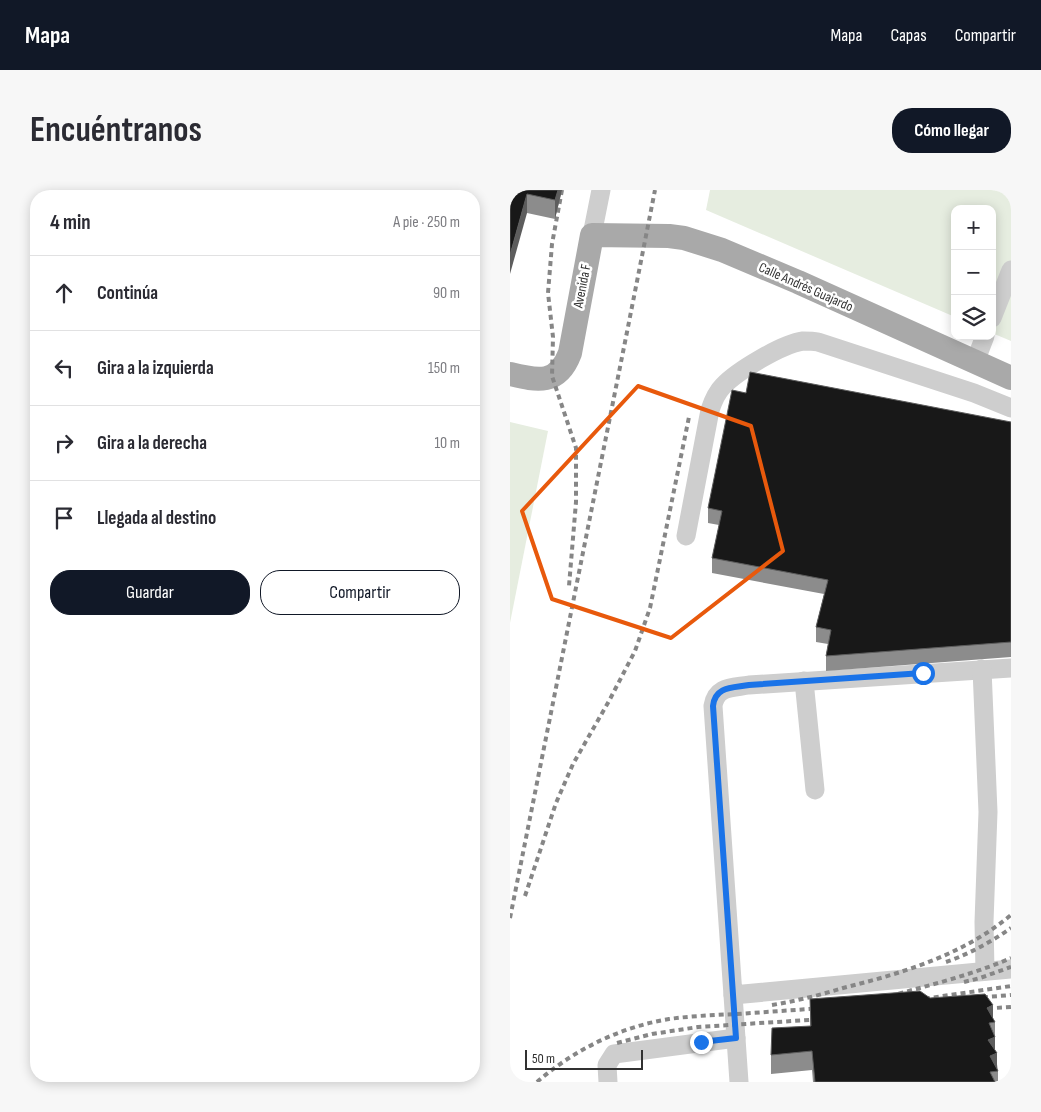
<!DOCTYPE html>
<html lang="es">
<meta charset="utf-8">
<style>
:root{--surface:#fff;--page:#f7f7f7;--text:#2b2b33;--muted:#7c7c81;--line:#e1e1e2;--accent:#111827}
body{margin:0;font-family:"Sofia Sans Condensed",sans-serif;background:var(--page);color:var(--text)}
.controls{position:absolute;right:15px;top:15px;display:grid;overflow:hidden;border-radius:10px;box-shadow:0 2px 12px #0003}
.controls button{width:45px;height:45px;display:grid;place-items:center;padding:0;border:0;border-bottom:1px solid var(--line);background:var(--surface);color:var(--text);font:25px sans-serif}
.scale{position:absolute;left:15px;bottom:12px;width:118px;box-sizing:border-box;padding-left:5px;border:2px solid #313131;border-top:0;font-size:14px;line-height:18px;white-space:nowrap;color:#313131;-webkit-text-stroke:4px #fff;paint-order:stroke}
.stop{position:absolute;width:15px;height:15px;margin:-11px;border:4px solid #1a73e8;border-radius:50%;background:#fff}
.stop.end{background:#1a73e8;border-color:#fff;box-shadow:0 1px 5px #0008}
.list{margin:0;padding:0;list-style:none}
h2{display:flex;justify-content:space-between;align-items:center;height:65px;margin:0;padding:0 20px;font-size:21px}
h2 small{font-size:16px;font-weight:400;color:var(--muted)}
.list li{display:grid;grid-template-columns:32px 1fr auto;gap:15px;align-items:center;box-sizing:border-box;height:75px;padding:0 20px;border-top:1px solid var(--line)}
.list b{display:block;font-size:19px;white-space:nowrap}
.list em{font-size:16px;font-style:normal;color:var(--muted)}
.actions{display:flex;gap:10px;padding:15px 20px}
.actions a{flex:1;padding:11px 0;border:1px solid var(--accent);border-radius:20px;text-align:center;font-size:18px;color:var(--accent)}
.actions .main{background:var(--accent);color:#fff}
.icon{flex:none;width:28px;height:28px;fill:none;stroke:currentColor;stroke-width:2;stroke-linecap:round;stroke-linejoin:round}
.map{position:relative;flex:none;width:501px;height:892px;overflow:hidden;border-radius:20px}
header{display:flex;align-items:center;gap:30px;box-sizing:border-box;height:70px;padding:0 25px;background:var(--accent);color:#fff}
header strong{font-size:24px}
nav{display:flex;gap:28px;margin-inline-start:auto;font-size:18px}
.intro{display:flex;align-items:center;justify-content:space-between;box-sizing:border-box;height:120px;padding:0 30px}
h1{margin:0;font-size:35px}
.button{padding:12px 22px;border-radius:20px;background:var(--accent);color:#fff;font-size:18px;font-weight:700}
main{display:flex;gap:30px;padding:0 30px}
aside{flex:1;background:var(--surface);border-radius:20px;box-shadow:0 2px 12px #0003}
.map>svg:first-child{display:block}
</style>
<header>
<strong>Mapa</strong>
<nav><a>Mapa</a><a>Capas</a><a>Compartir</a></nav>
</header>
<div class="intro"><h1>Encuéntranos</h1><a class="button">Cómo llegar</a></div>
<main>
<aside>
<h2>4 min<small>A pie · 250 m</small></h2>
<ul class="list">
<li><svg class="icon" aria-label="ahead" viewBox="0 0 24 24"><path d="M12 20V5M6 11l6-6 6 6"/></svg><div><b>Continúa</b></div><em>90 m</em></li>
<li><svg class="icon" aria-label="left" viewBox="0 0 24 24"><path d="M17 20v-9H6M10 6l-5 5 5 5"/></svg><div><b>Gira a la izquierda</b></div><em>150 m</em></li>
<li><svg class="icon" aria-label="right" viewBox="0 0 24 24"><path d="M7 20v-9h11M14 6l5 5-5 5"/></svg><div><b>Gira a la derecha</b></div><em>10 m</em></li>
<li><svg class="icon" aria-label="arrive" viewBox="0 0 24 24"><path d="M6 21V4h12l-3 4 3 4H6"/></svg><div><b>Llegada al destino</b></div></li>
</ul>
<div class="actions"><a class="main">Guardar</a><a>Compartir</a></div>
</aside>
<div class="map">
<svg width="501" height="892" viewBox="0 0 501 892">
<rect width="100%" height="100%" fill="#fff"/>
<g fill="#e6ede0">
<polygon points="200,0 501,0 501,151 482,143 482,19 445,19 445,127 196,20"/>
<polygon points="0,232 38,241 0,433"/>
</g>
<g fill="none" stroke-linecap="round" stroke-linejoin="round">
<g stroke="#cecece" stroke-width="19">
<polyline points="82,45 91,0"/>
<polyline points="482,128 501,80"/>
<polyline points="465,172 475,146"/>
<path d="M 176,346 L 200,220 C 203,211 206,203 213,196 C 227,181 272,154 293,151 C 298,151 303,151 308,152 L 464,203 L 501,218"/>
<path d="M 501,478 L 239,495 C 222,498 206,496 203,516 L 223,805 L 501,779"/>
<polyline points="472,479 478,622 474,732 475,781"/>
<polyline points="294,491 305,600"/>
<polyline points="223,805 229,892"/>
<polyline points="98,892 97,875 104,864 226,848"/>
</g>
<path stroke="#a9a9a9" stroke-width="24" d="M 0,184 C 28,191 48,195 60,163 L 82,45 L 159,46 L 174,48 L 212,60 L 288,92 L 501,188"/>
<g stroke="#868686" stroke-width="4" stroke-dasharray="5 4" stroke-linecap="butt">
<polyline points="52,0 42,54 38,103 43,147 42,186 66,258 66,312 59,396"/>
<polyline points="15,706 46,613 63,574 99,511 125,461 140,418 179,227"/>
<polyline points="0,728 117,142 145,0"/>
<path d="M 436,772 C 459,764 481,752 501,738"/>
<polyline points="454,792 470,788 501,777"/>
<path d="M 380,806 C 420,795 462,785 501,768"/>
<polyline points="464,808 501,805"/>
<polyline points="406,810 501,796"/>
<path d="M 262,815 C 286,811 310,805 333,798 C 393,783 453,765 501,725"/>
<polyline points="469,819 501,817"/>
<polyline points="107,853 142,844 188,837 314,829"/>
<path d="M 27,892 C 64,860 110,837 159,829 C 181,826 204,825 227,824 C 256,822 285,820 314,818"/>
</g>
</g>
<g fill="#8c8c8c">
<polygon points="0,0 52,0 45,29 17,23"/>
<polygon points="236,203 501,232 501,467 316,481 316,466 318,454 306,452 306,437 314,404 202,383 202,368 209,335 198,333 198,318"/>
<polygon points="420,808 483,829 485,832 485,860 488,881 488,892 303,892 302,880 261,884 261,865 300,836 300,809"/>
</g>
<g fill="#5d5d5d">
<polygon points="48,0 52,0 45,29 45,10"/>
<polygon points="17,4 17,23 0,84 0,65"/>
<polygon points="483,815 483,833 479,833 477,818"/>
<polygon points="485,847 485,864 487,863 487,881 480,868 478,850"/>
</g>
<g fill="#181818" stroke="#5d5d5d">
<polygon points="0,0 48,0 45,10 17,4 0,65"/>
<polygon points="240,182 501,232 501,452 316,466 321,440 306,437 318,390 202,368 212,321 198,318 222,200 236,203"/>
<polygon points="410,801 420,808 475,804 483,815 477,818 485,832 479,833 485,847 478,850 487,863 480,866 488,881 480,882 485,892 305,892 302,861 261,865 262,838 301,836 300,809"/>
</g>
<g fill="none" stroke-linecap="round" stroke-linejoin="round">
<path stroke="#1a73e8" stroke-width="6" d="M 191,852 L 226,848 L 203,516 C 205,496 223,498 239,495 L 413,483"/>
</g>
<path fill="none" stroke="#e8590c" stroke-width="4" stroke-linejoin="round" d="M 128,196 L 241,236 L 273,361 L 161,448 L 42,409 L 12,321 Z"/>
<g text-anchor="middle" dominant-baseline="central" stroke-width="5" stroke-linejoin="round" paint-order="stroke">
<g font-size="14" fill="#313131" stroke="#fff">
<text transform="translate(72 96) rotate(-79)">Avenida F</text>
<text transform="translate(296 97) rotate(24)">Calle Andrés Guajardo</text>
</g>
</g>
</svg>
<div class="controls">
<button>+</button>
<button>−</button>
<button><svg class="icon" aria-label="layers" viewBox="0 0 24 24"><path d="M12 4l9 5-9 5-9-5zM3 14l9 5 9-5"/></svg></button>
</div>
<div class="scale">50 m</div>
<div class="stop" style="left:413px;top:483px"></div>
<div class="stop end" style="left:191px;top:852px"></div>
</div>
</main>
